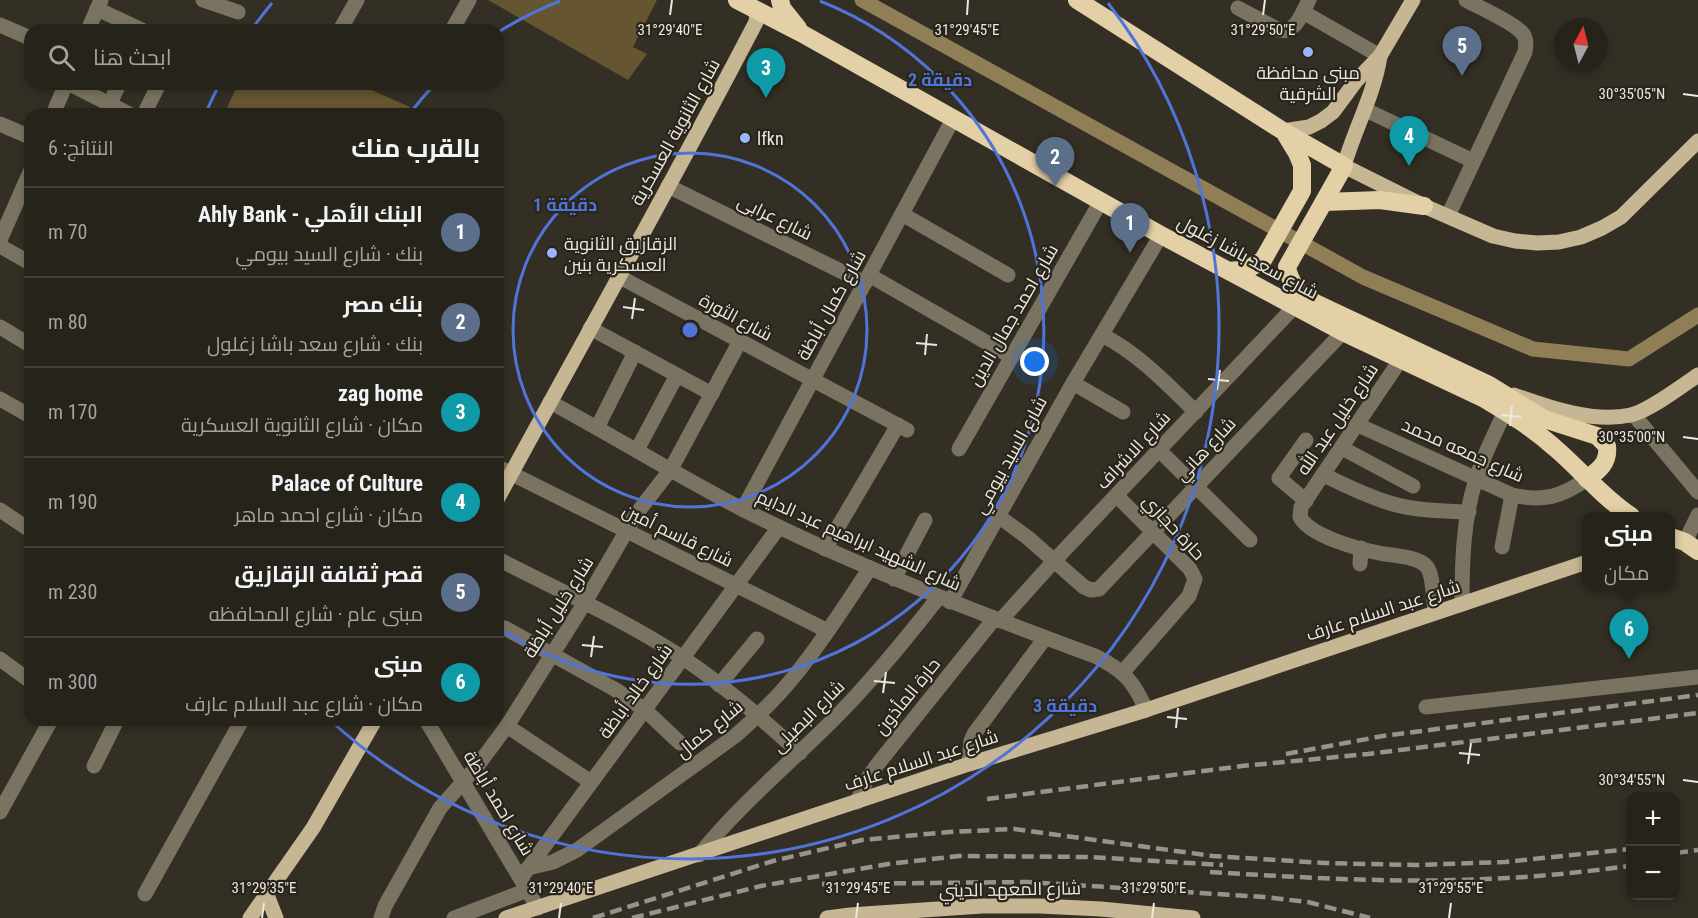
<!DOCTYPE html>
<html lang="ar">
<meta charset="utf-8">
<style>
:root{--surface:#26231b;--page:#2e2b24;--text:#f1f3f6;--muted:#a4a4a3;--line:#42403a;--accent:#b45309}
body{margin:0;font-family:"Roboto Condensed",Cairo,sans-serif;background:var(--page);color:var(--text);direction:rtl}
.controls{position:absolute;right:18px;bottom:18px;display:grid;overflow:hidden;border-radius:12px;box-shadow:0 3px 9px #0003}
.controls button{width:54px;height:54px;display:grid;place-items:center;padding:0;border:0;border-bottom:2px solid var(--line);background:var(--surface);color:var(--text);font:30px sans-serif}
.compass{position:absolute;left:1554px;top:18px;width:54px;height:54px;border-radius:50%;background:var(--surface);box-shadow:0 3px 9px #0003;rotate:7deg}
.you{position:absolute;left:1035px;top:362px;width:21px;height:21px;margin:-15px;border:4px solid #fff;border-radius:50%;background:#1a73e8;box-shadow:0 0 0 9px #1a73e833}
.badge{display:grid;place-items:center;width:39px;height:39px;border-radius:50%;background:var(--accent);color:#fff;font-size:20px;font-weight:700}
.pin{position:absolute;translate:-50% -50px;filter:drop-shadow(0 2px 3px #0008)}
.pin::after{content:'';position:absolute;top:32px;width:21px;height:18px;background:inherit;clip-path:polygon(0 0,100% 0,50% 100%)}
.popup{position:absolute;left:1582px;top:512px;width:93px;height:78px;box-sizing:border-box;display:grid;place-content:center;border-radius:12px;background:var(--surface);filter:drop-shadow(0 2px 4px #0005);font-size:20px;white-space:nowrap;color:var(--muted)}
.popup b{font-size:22px;color:var(--text)}
.popup::after{content:'';position:absolute;left:50%;top:100%;margin-left:-12px;border:12px solid transparent;border-top-color:var(--surface)}
.list{margin:0;padding:0;list-style:none}
h2{display:flex;justify-content:space-between;align-items:center;height:78px;margin:0;padding:0 24px;font-size:26px}
h2 small{font-size:20px;font-weight:400;color:var(--muted)}
.list li{display:grid;grid-template-columns:39px 1fr auto;gap:18px;align-items:center;box-sizing:border-box;height:90px;padding:0 24px;border-top:2px solid var(--line)}
.list b{display:block;font-size:22px;white-space:nowrap}
.list p{margin:0;font-size:20px;white-space:nowrap;color:var(--muted)}
.list em{font-size:20px;font-style:normal;color:var(--muted)}
.icon{flex:none;width:33px;height:33px;fill:none;stroke:currentColor;stroke-width:2;stroke-linecap:round;stroke-linejoin:round}
.map{position:relative;flex:none;width:1698px;height:918px;overflow:hidden;direction:ltr}
.search{position:absolute;background:var(--surface);box-shadow:0 3px 9px #0003;left:24px;top:24px;width:480px;height:66px;display:flex;align-items:center;gap:15px;box-sizing:border-box;padding:0 21px;border-radius:18px;color:var(--muted);font-size:22px}
.panel{position:absolute;background:var(--surface);box-shadow:0 3px 9px #0003;left:24px;top:108px;width:480px;height:618px;border-radius:18px;direction:rtl}
.map>svg:first-child{display:block}
</style>
<div class="map">
<svg width="1698" height="918" viewBox="0 0 1698 918">
<rect width="100%" height="100%" fill="#332f24"/>
<g fill="#655530">
<polygon points="488,0 657,0 633,47 647,54 628,80"/>
<polygon points="238,84 358,84 410,107 405,114 224,114"/>
</g>
<g fill="none" stroke-linecap="round" stroke-linejoin="round">
<polyline stroke="#907e56" stroke-width="15" points="862,0 1363,277 1533,349 1629,359 1698,315"/>
<g stroke="#7b7362" stroke-width="15">
<polyline points="203,0 238,12"/>
<path d="M 1238,8 L 1279,30 C 1296,34 1302,13 1309,0"/>
<polyline points="97,9 142,30"/>
<polyline points="1303,12 1380,56"/>
<polyline points="0,25 30,38"/>
<polyline points="88,30 101,0"/>
<polyline points="340,30 357,0"/>
<polyline points="452,30 469,0"/>
<polyline points="70,84 129,114"/>
<polyline points="1366,110 1473,161"/>
<polyline points="53,114 66,84"/>
<polyline points="105,114 119,84"/>
<polyline points="144,114 159,84"/>
<polyline points="0,124 30,137"/>
<polyline points="668,186 865,283"/>
<polyline points="902,214 1008,275"/>
<path d="M 1448,216 L 1525,52 C 1526,46 1527,40 1523,34 C 1515,23 1478,7 1466,0"/>
<polyline points="0,240 30,172"/>
<polyline points="0,246 30,263"/>
<polyline points="869,275 1012,357"/>
<polyline points="618,276 907,430"/>
<polyline points="0,327 30,345"/>
<polyline points="590,328 712,394"/>
<path d="M 1102,335 C 1139,354 1166,383 1196,412"/>
<path d="M 1401,359 L 1301,507 L 1300,517 C 1310,536 1358,549 1379,553 C 1393,556 1418,556 1427,567 C 1433,575 1434,602 1435,613"/>
<polyline points="1073,383 1123,412"/>
<polyline points="0,399 30,416"/>
<path d="M 550,402 C 615,437 678,476 744,510 C 858,567 976,612 1095,656 C 1123,670 1134,681 1146,710"/>
<polyline points="1633,414 1698,492"/>
<path d="M 1358,425 L 1512,495 C 1543,502 1561,497 1587,479"/>
<polyline points="597,428 635,352"/>
<polyline points="1342,448 1413,486"/>
<polyline points="959,449 1101,201"/>
<polyline points="637,450 677,375"/>
<polyline points="1159,450 1250,540"/>
<polyline points="498,467 828,631"/>
<path d="M 1324,475 C 1346,486 1369,497 1393,504 C 1418,511 1444,511 1469,512"/>
<polyline points="1117,496 1190,569 1195,579 1189,596 1123,672"/>
<polyline points="1306,501 1279,478 1306,440"/>
<polyline points="743,509 953,119"/>
<polyline points="0,510 30,530"/>
<polyline points="998,516 1027,537 1084,587 1091,590 1099,589 1343,332"/>
<polyline points="1685,542 1698,515"/>
<polyline points="1502,547 1512,495"/>
<polyline points="825,549 898,425"/>
<path d="M 498,559 C 560,591 625,620 683,658 C 725,686 763,720 800,753"/>
<polyline points="1360,564 1361,548"/>
<polyline points="894,579 925,520"/>
<polyline points="950,602 1073,383 1161,235"/>
<path d="M 1462,604 C 1462,563 1463,519 1476,479 C 1483,456 1495,434 1505,411"/>
<polyline points="1000,621 1054,561 1295,306"/>
<polyline points="505,628 616,690 645,710 680,743"/>
<polyline points="0,659 30,681"/>
<polyline points="719,685 757,639"/>
<polyline points="1426,707 1698,677"/>
<polyline points="426,720 538,908"/>
<polyline points="507,726 591,782"/>
<polyline points="969,764 971,741 974,734 1045,638"/>
<polyline points="94,766 117,720"/>
<polyline points="857,802 867,779 877,765 994,619"/>
<polyline points="0,812 51,720"/>
<path d="M 699,855 C 739,805 789,764 834,719 C 872,681 905,640 938,598"/>
<path d="M 528,868 L 553,862 L 577,850 L 735,736 C 757,717 778,697 796,674 C 823,641 846,604 870,568"/>
<polyline points="521,878 779,527"/>
<polyline points="145,894 242,720"/>
<polyline points="381,918 385,906 440,808 478,765 507,726 584,604 637,513 671,469 740,341"/>
<polyline points="454,918 528,890"/>
</g>
<g stroke="#c6b693" stroke-width="15">
<path d="M 1380,56 C 1374,95 1355,128 1344,166 L 1424,206 L 1493,236 L 1515,241 L 1537,243 L 1559,242 L 1581,237 L 1602,228 L 1621,217 L 1698,141"/>
<polyline points="1283,131 1309,127 1321,121 1333,112 1356,81 1380,56 1413,0"/>
<path d="M 1514,395 C 1550,408 1593,423 1631,415 C 1649,411 1682,386 1698,375"/>
<path d="M 498,498 C 584,339 673,182 756,22 L 757,14 L 750,6"/>
<polyline points="267,895 276,918"/>
<polyline points="250,918 313,828 375,720"/>
<polyline points="506,918 969,764 1146,710 1587,562"/>
<polyline points="827,918 850,915 982,906 1040,906 1101,909 1193,918"/>
</g>
<g stroke="#e4d0a6" stroke-width="18">
<path d="M 737,0 L 801,33 L 1161,235 L 1343,332 L 1483,398 C 1508,413 1533,428 1555,448 C 1581,470 1602,497 1631,516"/>
<polyline points="780,0 782,8 798,28"/>
<path d="M 1077,0 L 1283,131 L 1344,166 L 1287,267 C 1290,284 1300,295 1315,303 L 1489,385 L 1544,419 L 1597,436 L 1607,446 C 1609,463 1599,470 1587,479"/>
<polyline points="1324,202 1380,200 1424,206"/>
<polyline points="1230,271 1248,269 1263,260 1302,191 1302,165 1297,153 1286,135"/>
<polyline points="1671,537 1685,542 1698,551"/>
</g>
<g stroke="#97948b" stroke-width="4.5" stroke-dasharray="12 6" stroke-linecap="butt">
<polyline points="1286,754 1383,736 1698,695"/>
<polyline points="987,799 1242,766 1368,754 1698,713"/>
<polyline points="1676,853 1698,850"/>
<path d="M 1210,872 C 1309,878 1408,884 1507,878 C 1549,876 1590,871 1630,866"/>
<polyline points="822,884 1028,882 1264,897 1308,902 1370,918"/>
<polyline points="593,918 773,861 862,840 949,832 1014,829 1213,856 1324,863 1416,865 1505,862 1630,849"/>
<polyline points="632,918 761,886 888,864 959,856 1089,857 1223,865"/>
</g>
</g>
<path fill="none" stroke="#ebe8e1" stroke-width="2" d="M 670,15 L 672,0M 967,15 L 968,0M 1263,15 L 1265,0M 1683,94 L 1698,96M 623,307 L 644,310M 632,319 L 635,298M 916,343 L 937,345M 925,355 L 927,334M 1208,379 L 1229,381M 1217,390 L 1220,370M 1501,415 L 1521,417M 1510,426 L 1512,406M 1683,437 L 1698,439M 582,645 L 603,647M 591,657 L 594,636M 874,681 L 895,683M 883,693 L 886,672M 1167,717 L 1187,719M 1176,728 L 1178,708M 1459,753 L 1480,755M 1468,764 L 1471,743M 1683,780 L 1698,782M 262,918 L 264,903M 559,918 L 561,903M 856,918 L 858,903M 1152,918 L 1154,903M 1449,918 L 1451,903"/>
<g fill="none" stroke="#5074da" stroke-width="3">
<circle cx="690" cy="330" r="177"/>
<path d="M411 112A354 354 0 0 1 435 84M500 31A354 354 0 0 1 560 1M820 1A354 354 0 1 1 500 629"/>
<path d="M207 110A531 531 0 0 1 219 85M252 29A531 531 0 0 1 272 3M1108 3A531 531 0 0 1 331 721"/>
</g>
<g fill="#97b6fd" stroke="#29251b" stroke-width="2">
<circle cx="1308" cy="52" r="6"/>
<circle cx="745" cy="138" r="6"/>
<circle cx="552" cy="253" r="6"/>
</g>
<g text-anchor="middle" dominant-baseline="central" stroke-width="4.5" stroke-linejoin="round" paint-order="stroke">
<g font-size="18" fill="#ebe8e1" stroke="#29251b" text-anchor="start">
<text x="1308" y="72" text-anchor="middle">مبنى محافظة<tspan x="1308" dy="21">الشرقية</tspan></text>
<text x="757" y="138">lfkn</text>
<text x="564" y="243">الزقازيق الثانوية<tspan x="564" dy="21">العسكرية بنين</tspan></text>
</g>
<g font-size="18" fill="#ebe8e1" stroke="#29251b">
<text transform="translate(675 132) rotate(-61)">شارع الثانوية العسكرية</text>
<text transform="translate(775 217) rotate(26)">شارع عرابى</text>
<text transform="translate(1248 257) rotate(28)">شارع سعد باشا زغلول</text>
<text transform="translate(831 305) rotate(-61)">شارع كمال أباظة</text>
<text transform="translate(1013 315) rotate(-60)">شارع احمد جمال الدين</text>
<text transform="translate(736 317) rotate(28)">شارع الثورة</text>
<text transform="translate(1337 419) rotate(-56)">شارع خليل عبد الله</text>
<text transform="translate(1205 449) rotate(-47)">شارع هاني</text>
<text transform="translate(1133 450) rotate(-47)">شارع الاشراف</text>
<text transform="translate(1463 450) rotate(24)">شارع جمعه محمد</text>
<text transform="translate(1010 455) rotate(-61)">شارع السيد بيومي</text>
<text transform="translate(1174 527) rotate(47)">حارة حجازي</text>
<text transform="translate(678 535) rotate(26)">شارع قاسم أمين</text>
<text transform="translate(859 540) rotate(24)">شارع الشهيد ابراهيم عبد الدايم</text>
<text transform="translate(558 607) rotate(-58)">شارع خليل أباظة</text>
<text transform="translate(1383 610) rotate(-18)">شارع عبد السلام عارف</text>
<text transform="translate(635 691) rotate(-54)">شارع خالد أباظة</text>
<text transform="translate(907 696) rotate(-51)">حارة المأذون</text>
<text transform="translate(808 716) rotate(-45)">شارع البصيلى</text>
<text transform="translate(709 729) rotate(-39)">شارع كمال</text>
<text transform="translate(921 760) rotate(-18)">شارع عبد السلام عارف</text>
<text transform="translate(499 803) rotate(59)">شارع احمد أباظة</text>
<text transform="translate(1010 889) rotate(-1)">شارع المعهد الديني</text>
</g>
</g>
<g font-size="15" text-anchor="middle" fill="#ebe8e1" stroke="#29251b" stroke-width="4.5" stroke-linejoin="round" paint-order="stroke">
<text x="670" y="35">31°29'40"E</text>
<text x="967" y="35">31°29'45"E</text>
<text x="1263" y="35">31°29'50"E</text>
<text x="1632" y="99">30°35'05"N</text>
<text x="1632" y="442">30°35'00"N</text>
<text x="1632" y="785">30°34'55"N</text>
<text x="264" y="893">31°29'35"E</text>
<text x="561" y="893">31°29'40"E</text>
<text x="858" y="893">31°29'45"E</text>
<text x="1154" y="893">31°29'50"E</text>
<text x="1451" y="893">31°29'55"E</text>
</g>
<circle cx="690" cy="330" r="9" fill="#5074da" stroke="#29251b" stroke-width="3"/>
<g font-size="18" text-anchor="middle" font-weight="bold" fill="#5074da" stroke="#29251b" stroke-width="4.5" stroke-linejoin="round" paint-order="stroke">
<text x="940" y="86">2 دقيقة</text>
<text x="565" y="211">1 دقيقة</text>
<text x="1065" y="712">3 دقيقة</text>
</g>
</svg>
<div class="controls">
<button>+</button>
<button>−</button>
</div>
<svg class="compass" viewBox="-18 -18 36 36"><path d="M0-13l5 13h-10z" fill="#e53935"/><path d="M0 13l5-13h-10z" fill="#a4a4a3"/></svg>
<div class="you"></div>
<div class="pin badge" style="left:1130px;top:253px;background:#5c6f8a">1</div>
<div class="pin badge" style="left:1055px;top:187px;background:#5c6f8a">2</div>
<div class="pin badge" style="left:766px;top:98px;background:#0f9aa8">3</div>
<div class="pin badge" style="left:1409px;top:166px;background:#0f9aa8">4</div>
<div class="pin badge" style="left:1462px;top:76px;background:#5c6f8a">5</div>
<div class="pin badge" style="left:1629px;top:659px;background:#0f9aa8">6</div>
<div class="popup"><b>مبنى</b>مكان</div>
<div class="search"><svg class="icon" aria-label="search" viewBox="0 0 24 24"><circle cx="10" cy="10" r="6"/><path d="M15 15l6 6"/></svg>ابحث هنا</div>
<section class="panel">
<h2>بالقرب منك<small>النتائج: 6</small></h2>
<ul class="list">
<li><span class="badge" style="background:#5c6f8a">1</span><div><b>البنك الأهلي - Ahly Bank</b><p>بنك · شارع السيد بيومي</p></div><em>70 m</em></li>
<li><span class="badge" style="background:#5c6f8a">2</span><div><b>بنك مصر</b><p>بنك · شارع سعد باشا زغلول</p></div><em>80 m</em></li>
<li><span class="badge" style="background:#0f9aa8">3</span><div><b>zag home</b><p>مكان · شارع الثانوية العسكرية</p></div><em>170 m</em></li>
<li><span class="badge" style="background:#0f9aa8">4</span><div><b>Palace of Culture</b><p>مكان · شارع احمد ماهر</p></div><em>190 m</em></li>
<li><span class="badge" style="background:#5c6f8a">5</span><div><b>قصر ثقافة الزقازيق</b><p>مبنى عام · شارع المحافظه</p></div><em>230 m</em></li>
<li><span class="badge" style="background:#0f9aa8">6</span><div><b>مبنى</b><p>مكان · شارع عبد السلام عارف</p></div><em>300 m</em></li>
</ul>
</section>
</div>
